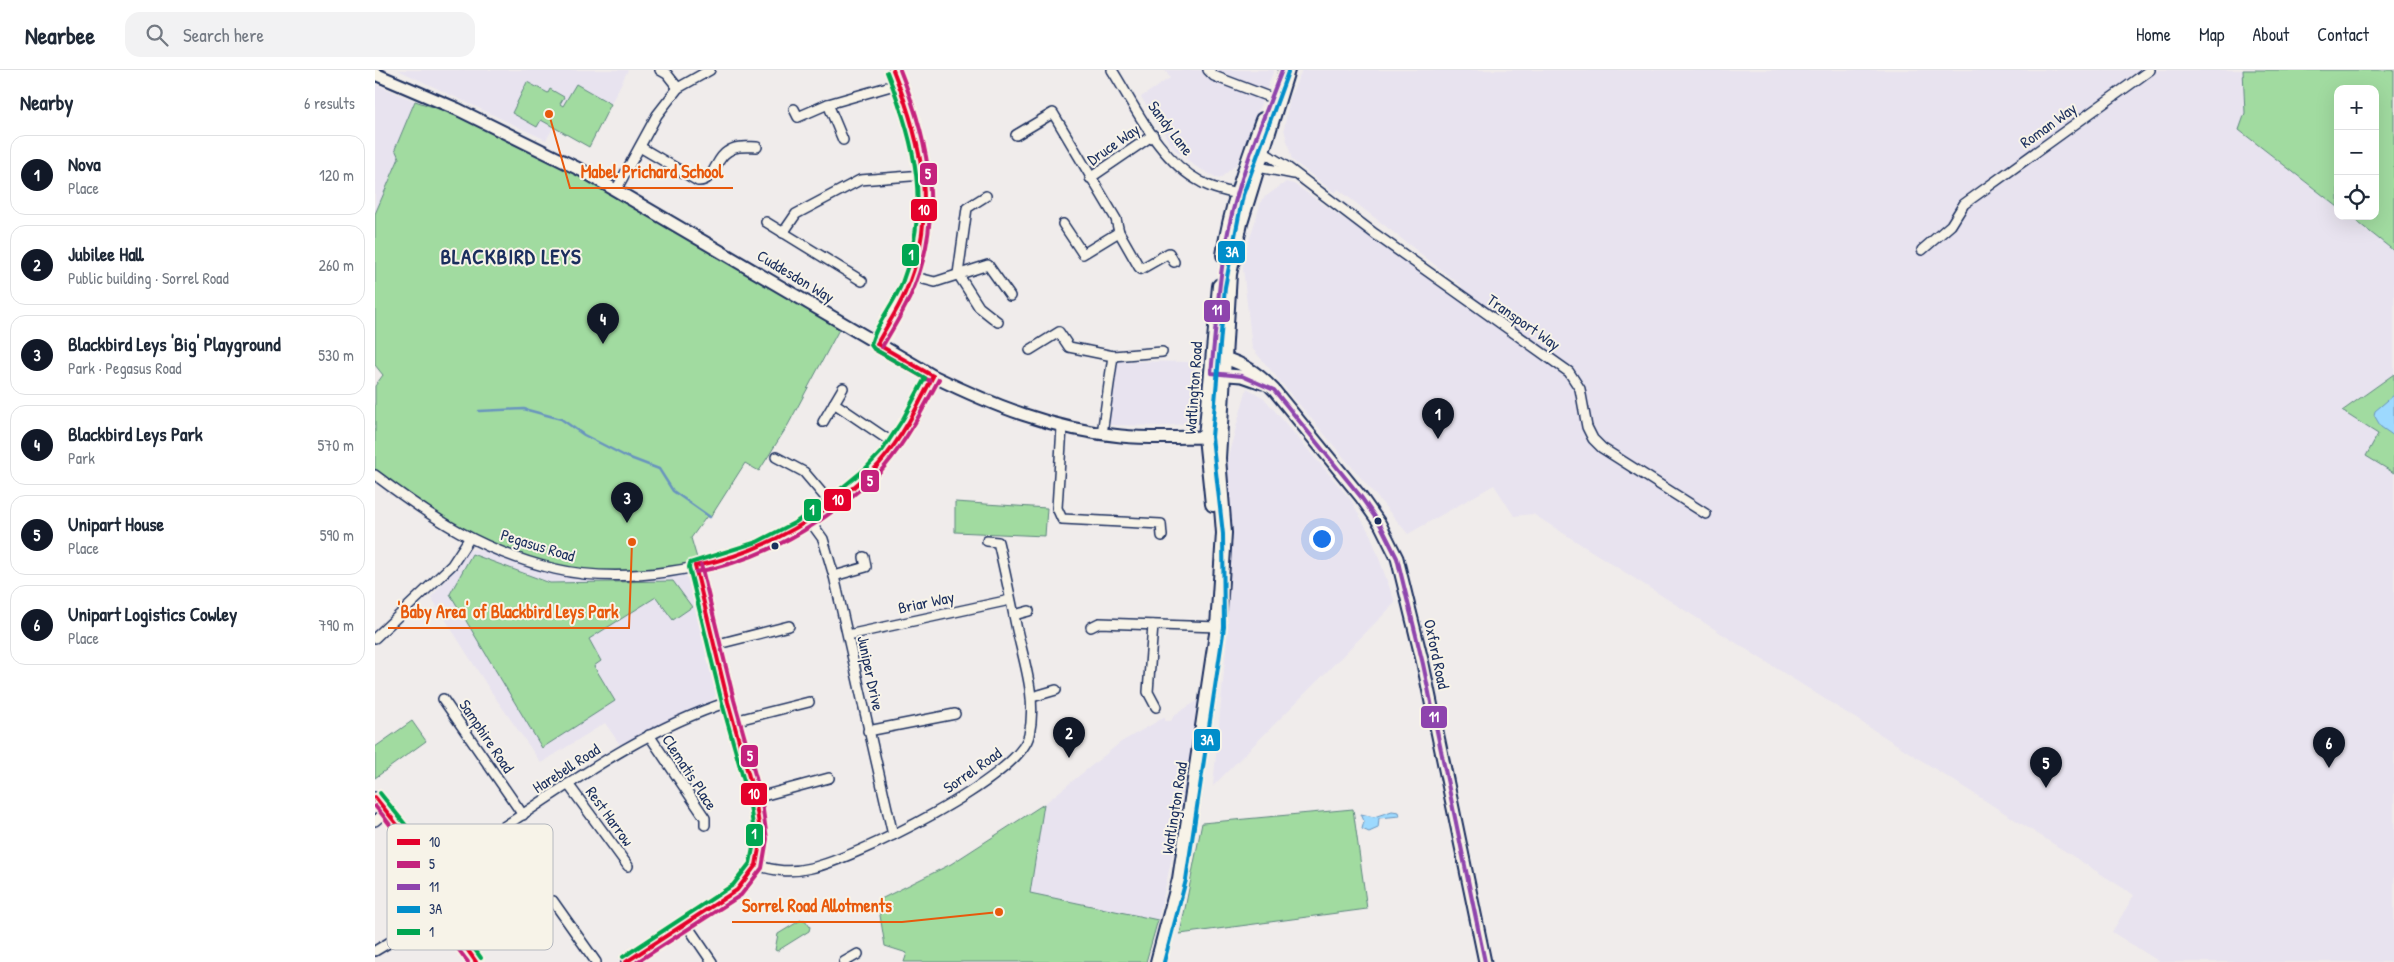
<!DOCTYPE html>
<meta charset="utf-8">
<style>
:root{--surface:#fff;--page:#f2f2f3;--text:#1f2937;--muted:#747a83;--line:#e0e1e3;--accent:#111827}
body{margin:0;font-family:"Patrick Hand",sans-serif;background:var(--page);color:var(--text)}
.controls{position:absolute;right:15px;top:15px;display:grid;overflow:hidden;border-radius:10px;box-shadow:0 5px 20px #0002}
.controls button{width:45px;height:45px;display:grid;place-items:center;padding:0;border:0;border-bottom:1px solid var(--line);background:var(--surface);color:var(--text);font:25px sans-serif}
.you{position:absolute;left:946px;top:468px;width:18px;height:18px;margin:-12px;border:4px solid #fff;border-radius:50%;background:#1a73e8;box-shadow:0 0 0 8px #1a73e833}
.badge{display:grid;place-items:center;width:32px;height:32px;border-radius:50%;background:var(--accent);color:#fff;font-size:16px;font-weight:700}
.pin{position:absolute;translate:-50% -41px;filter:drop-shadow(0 1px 2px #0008)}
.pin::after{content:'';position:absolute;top:26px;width:18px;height:15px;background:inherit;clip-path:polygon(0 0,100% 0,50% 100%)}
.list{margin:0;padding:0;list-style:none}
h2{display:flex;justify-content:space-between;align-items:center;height:65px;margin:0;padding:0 20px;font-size:21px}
h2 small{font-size:16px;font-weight:400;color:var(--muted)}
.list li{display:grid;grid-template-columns:32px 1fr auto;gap:15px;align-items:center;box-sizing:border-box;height:80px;margin:0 10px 10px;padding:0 10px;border:1px solid var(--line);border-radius:15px}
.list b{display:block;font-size:19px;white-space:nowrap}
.list p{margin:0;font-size:16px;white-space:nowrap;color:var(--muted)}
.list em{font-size:16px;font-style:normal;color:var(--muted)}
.icon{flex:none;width:28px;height:28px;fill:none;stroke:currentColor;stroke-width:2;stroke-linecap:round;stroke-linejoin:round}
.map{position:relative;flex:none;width:2019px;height:892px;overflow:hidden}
header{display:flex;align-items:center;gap:30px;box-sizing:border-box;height:70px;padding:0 25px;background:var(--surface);border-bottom:1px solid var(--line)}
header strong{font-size:24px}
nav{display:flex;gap:28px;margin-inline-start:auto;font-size:18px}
.search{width:350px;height:45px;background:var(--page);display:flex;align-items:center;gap:12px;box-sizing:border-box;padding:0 18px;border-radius:15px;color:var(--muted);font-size:19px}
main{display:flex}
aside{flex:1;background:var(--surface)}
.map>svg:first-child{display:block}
</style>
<header>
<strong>Nearbee</strong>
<div class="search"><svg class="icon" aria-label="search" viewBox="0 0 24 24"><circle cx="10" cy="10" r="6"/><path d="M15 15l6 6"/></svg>Search here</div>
<nav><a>Home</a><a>Map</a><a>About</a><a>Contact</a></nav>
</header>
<main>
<aside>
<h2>Nearby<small>6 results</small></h2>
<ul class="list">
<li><span class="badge">1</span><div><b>Nova</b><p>Place</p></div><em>120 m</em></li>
<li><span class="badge">2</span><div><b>Jubilee Hall</b><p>Public building · Sorrel Road</p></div><em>260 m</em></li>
<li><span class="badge">3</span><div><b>Blackbird Leys 'Big' Playground</b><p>Park · Pegasus Road</p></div><em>530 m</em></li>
<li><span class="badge">4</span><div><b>Blackbird Leys Park</b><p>Park</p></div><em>570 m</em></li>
<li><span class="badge">5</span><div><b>Unipart House</b><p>Place</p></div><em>590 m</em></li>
<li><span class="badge">6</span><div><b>Unipart Logistics Cowley</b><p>Place</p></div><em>790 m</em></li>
</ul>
</aside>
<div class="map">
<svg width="2019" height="892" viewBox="0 0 2019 892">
<rect width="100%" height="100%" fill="#f0eceb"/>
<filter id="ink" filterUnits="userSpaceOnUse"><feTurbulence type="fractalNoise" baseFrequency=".02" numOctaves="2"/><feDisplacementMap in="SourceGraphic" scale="10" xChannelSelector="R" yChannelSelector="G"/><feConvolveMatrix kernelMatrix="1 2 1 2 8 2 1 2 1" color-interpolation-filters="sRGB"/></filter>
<g filter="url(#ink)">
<g fill="#e8e3ef">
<polygon points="23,0 253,0 214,77 178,58 171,70"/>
<polygon points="790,0 899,0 862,94 844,109 820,96 799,79 766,27 795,8"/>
<polygon points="927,0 1868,0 1870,43 1864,60 1963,137 1963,146 1975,146 2019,181 2019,304 1967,340 2004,365 2019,403 2019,892 1785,892 1737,862 1759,825 1158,444 1139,446 1119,415 1033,464 877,278 868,198 870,184 887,129 911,112 919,114 1081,226 1087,216 963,119 960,123 917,90 909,59 915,27"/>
<polygon points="0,14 40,31 20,79 24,88 0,144"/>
<polygon points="742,291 821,292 821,336 815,353 791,356 730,355"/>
<polygon points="872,318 889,328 976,430 996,466 1020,533 838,716 853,559 850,397"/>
<polygon points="100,479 140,487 320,496 339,575 344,618 339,629 248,679 230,653 166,693 115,620 56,527 82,497 92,481"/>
<polygon points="824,630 806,746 783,850 655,823 669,734 746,672 790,647 790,651 796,651 799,645"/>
</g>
<g fill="#a1dba0" stroke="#5e857f">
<polygon points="1868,0 2019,0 2019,181 1975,146 2000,146 2000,19 1963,19 1963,137 1864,60 1870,43"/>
<polygon points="152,12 173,23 175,19 189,27 185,34 188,36 201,14 236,34 214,77 166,50 162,57 137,43"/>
<path d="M 40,31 C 191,79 332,173 468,252 L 413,355 L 384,401 L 370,393 L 335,448 L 332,446 L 316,468 L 324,495 L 257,504 L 180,499 L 94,469 L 0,405 L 0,316 L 8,305 L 0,295 L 0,144 L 24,88 L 20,79 Z"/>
<polygon points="2019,304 2019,403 1991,386 2003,364 1967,341"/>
<polygon points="580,432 672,438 670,466 580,462"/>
<polygon points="97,484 175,513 298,511 317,537 298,550 281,527 214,569 226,591 219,596 240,631 167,678 75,524"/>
<polygon points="37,651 51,671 0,708 0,677"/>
<polygon points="669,734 655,823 783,850 771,892 529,892 532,883 510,876 503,833 504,830 576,794"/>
<polygon points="978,739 992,839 805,864 827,753"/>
<polygon points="426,850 430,850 435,857 434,861 402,881 400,880 403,864"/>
</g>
<g fill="#9dd9fe" stroke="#6995be">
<polygon points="2019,325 2019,366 2006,357 1999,345 2000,341"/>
<polygon points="1017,741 1024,742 1025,746 1004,748 1003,758 994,762 987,759 989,751 986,744 999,747"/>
</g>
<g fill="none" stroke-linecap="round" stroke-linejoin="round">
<polyline stroke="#6995be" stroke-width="2.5" points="104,341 149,339 186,349 209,365 250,386 284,399 298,421 335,447"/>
<g stroke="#1b2f5e" stroke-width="12">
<g id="minor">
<polyline points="285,0 292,4 303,18"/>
<path d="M 737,0 C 761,38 784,90 826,112 C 838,119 853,122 867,125"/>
<polyline points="833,0 839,6 902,30"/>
<polyline points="453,34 468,70"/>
<polyline points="419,39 423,47 453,34 523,14"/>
<polyline points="641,65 678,43 741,149 744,162 764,197 766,199 794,183 799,192"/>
<path d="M 265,77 L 323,111 C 339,112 340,89 352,82 C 361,75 372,77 382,77"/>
<polyline points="883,82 888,82 912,97 1000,164 1194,302 1205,319 1212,357 1218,369 1227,378 1331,444"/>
<polyline points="880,92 883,97 919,104"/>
<polyline points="715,108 778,65"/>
<polyline points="241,120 282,45 303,18 335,0"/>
<polyline points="611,126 592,138 583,204 604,237 623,252"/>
<polyline points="391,152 487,211"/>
<polyline points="688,154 708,184 744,162"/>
<polyline points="408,163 421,144 485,110 548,105"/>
<polyline points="1547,180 1576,155 1589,134 1775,0"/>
<polyline points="536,206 560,212 613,195 635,226"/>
<path d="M 502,274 C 511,257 522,240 530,223 C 549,179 553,126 545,80 C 540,53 528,25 518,0"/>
<polyline points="655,280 684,262 694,277 738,286"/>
<polyline points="459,333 518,373"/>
<polyline points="448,352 468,318"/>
<polyline points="687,357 682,438 687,449 786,454 787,466"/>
<polyline points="727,364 738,286 787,282"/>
<polyline points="401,387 429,402 457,435"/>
<path d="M 0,405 C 57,448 108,482 180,499 C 247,515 340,500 402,470 C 429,457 453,439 476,419 C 485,411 496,403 504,394 C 526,368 542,336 558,306"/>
<polyline points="435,451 448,469 459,506 518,765"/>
<polyline points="459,506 491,497 489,487"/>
<polyline points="639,545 654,541"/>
<polyline points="778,555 773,622 781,637"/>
<polyline points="716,557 724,553 843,557"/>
<polyline points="473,565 635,530"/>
<polyline points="0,568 77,495 94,469"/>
<polyline points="339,575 414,556"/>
<polyline points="657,627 681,620"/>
<polyline points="68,629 148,745"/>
<polyline points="359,651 434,632"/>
<polyline points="493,661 580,644"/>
<polyline points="274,665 330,748 330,755"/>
<polyline points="193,714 253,796"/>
<path d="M 0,727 C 33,761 50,797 67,840 C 74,858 89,876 101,892"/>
<polyline points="380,728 454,708"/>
<polyline points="0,751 13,740"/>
<path d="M 381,795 C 400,801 415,803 436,798 C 479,789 645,708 654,665 C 662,630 650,595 642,560 C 636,531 630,501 623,472 L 612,471"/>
<path d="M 53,804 C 154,747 242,668 353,632"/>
<polyline points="178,831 221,892"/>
<polyline points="311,854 337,892"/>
<polyline points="0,881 67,841"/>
<polyline points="251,892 362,820 373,808 381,795 386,768 380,728 353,632 320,496"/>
<polyline points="469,892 483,884"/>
</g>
</g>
<g stroke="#1b2f5e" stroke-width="15">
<g id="tertiary">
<path d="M 0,4 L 82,39 L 208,101 L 558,306 C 617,335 679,360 746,366 C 776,369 807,367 838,367"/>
<path d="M 842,287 C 864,290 884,304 899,320 L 986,427 L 1005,454 L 1022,488 L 1048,594 L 1110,892"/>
<polyline points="839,304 867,306 887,313"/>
</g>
</g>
<g stroke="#1b2f5e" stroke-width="18">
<g id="secondary">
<path d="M 849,185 C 856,138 872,94 888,50"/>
<polyline points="838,434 831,367 845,216"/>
<polyline points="783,892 805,809 843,557 849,463 843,388 854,204 865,153 912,0"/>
</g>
</g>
<use href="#minor" stroke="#f7f3e8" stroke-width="9"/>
<use href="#tertiary" stroke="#f7f3e8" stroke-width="11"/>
<use href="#secondary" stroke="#f7f3e8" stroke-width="14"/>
<g stroke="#f7f3e8" stroke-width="8">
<g id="bus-1">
<path d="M 502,274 C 511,257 522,241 530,223 C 564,146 548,75 518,0"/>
<polyline points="502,274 558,306"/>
<path d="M 320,496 C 378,485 427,459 473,422 C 483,413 495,404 504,394 C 527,368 543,336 558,306"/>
<polyline points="0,727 31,766 47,794 74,853 101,892"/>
<polyline points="251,892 362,820 381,795 386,768 380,728 353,632 320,496"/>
</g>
</g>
<g stroke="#f7f3e8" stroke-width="8">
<g id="bus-2">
<path d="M 507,277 C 517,260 527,244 535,227 C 570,149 555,75 525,0"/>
<polyline points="499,279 555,311"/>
<path d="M 321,502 C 380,491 430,465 476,427 C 488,417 500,408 510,396 C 532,370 548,339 564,309"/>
<path d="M 0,736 C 32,772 44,809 65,850 C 72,865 83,879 93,892"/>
<polyline points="262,892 366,825 387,798 392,769 386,726 359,630 326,495"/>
</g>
</g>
<g stroke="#f7f3e8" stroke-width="8">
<path id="bus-3" d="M 907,0 C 889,47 869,95 857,144 C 844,196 842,250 836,303 L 867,306 L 899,320 L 986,427 L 1005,454 L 1022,488 L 1048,594 L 1110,892"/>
</g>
<g stroke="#f7f3e8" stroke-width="8">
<polyline id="bus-4" points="789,892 811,810 849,557 848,464 837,367 850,217 868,125 913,2"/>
</g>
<g stroke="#f7f3e8" stroke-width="8">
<g id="bus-5">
<polyline points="5,723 37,763 53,792 79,850 106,888"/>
<path d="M 248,887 L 358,815 L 375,793 L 380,768 L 374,729 L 347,633 L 314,497 L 315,493 L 382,472 L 421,452 L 457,426 L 490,399 L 507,381 L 528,349 L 550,308 L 499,279 L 496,275 C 500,255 519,234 527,213 C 556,137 541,75 512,2"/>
</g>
</g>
<use href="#bus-1" stroke="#e4002b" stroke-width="4"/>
<use href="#bus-2" stroke="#c4227d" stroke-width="4"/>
<use href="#bus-3" stroke="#8e44ad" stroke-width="4"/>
<use href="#bus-4" stroke="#008eca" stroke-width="4"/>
<use href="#bus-5" stroke="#00a651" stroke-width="4"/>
</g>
</g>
<g fill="#1b2f5e" stroke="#f7f3e8" stroke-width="2">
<circle cx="1003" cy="451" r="4.5"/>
<circle cx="400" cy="476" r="4.5"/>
</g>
<g text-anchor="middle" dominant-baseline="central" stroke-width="4" stroke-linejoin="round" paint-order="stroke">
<g font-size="16" fill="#1b2f5e" stroke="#f7f3e8">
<text transform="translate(1673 55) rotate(-36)">Roman Way</text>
<text transform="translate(796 58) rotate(53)">Sandy Lane</text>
<text transform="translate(738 74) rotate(-35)">Druce Way</text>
<text transform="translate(421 206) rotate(31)">Cuddesdon Way</text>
<text transform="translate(1149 252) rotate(35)">Transport Way</text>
<text transform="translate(818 318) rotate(-86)">Watlington Road</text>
<text transform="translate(163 475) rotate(17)">Pegasus Road</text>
<text transform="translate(551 532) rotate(-12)">Briar Way</text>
<text transform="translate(1062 584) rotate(78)">Oxford Road</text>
<text transform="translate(496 603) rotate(78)">Juniper Drive</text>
<text transform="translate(112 666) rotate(56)">Samphire Road</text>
<text transform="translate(191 698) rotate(-33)">Harebell Road</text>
<text transform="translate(597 700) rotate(-35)">Sorrel Road</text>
<text transform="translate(315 702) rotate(57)">Clematis Place</text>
<text transform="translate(799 738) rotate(-81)">Watlington Road</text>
<text transform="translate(235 746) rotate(54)">Rest Harrow</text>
</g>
<g font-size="21" font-weight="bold" letter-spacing="1" fill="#1b2f5e" stroke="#f7f3e8">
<text x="136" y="186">BLACKBIRD LEYS</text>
</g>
</g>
<rect x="12" y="754" width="166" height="126" rx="8" fill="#f7f3e8" stroke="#b5b8bf" stroke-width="1"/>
<rect x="22" y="769" width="23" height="6" fill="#e4002b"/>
<rect x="22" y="791" width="23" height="7" fill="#c4227d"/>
<rect x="22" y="814" width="23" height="6" fill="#8e44ad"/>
<rect x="22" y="836" width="23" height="7" fill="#008eca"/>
<rect x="22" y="859" width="23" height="6" fill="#00a651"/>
<g font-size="14" fill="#1b2f5e">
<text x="54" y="777">10</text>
<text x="54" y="799">5</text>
<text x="54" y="822">11</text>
<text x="54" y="844">3A</text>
<text x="54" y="867">1</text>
</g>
<path fill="none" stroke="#e8590c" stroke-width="2" d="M174 44L195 118H358M257 472L254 558H13M624 842L527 852H357"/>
<g fill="#e8590c" stroke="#f7f3e8" stroke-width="2">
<circle cx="174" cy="44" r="5"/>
<circle cx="257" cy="472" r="5"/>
<circle cx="624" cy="842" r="5"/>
</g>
<g font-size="18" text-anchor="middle" font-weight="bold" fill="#e8590c" stroke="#f7f3e8" stroke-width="4" stroke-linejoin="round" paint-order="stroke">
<text x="277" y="108">Mabel Prichard School</text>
<text x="133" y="548">'Baby Area' of Blackbird Leys Park</text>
<text x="442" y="842">Sorrel Road Allotments</text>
</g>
<g stroke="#f7f3e8" stroke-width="2">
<rect x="544" y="92" width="19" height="24" rx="5" fill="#c4227d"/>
<rect x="535" y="128" width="28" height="24" rx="5" fill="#e4002b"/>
<rect x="842" y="170" width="29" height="24" rx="5" fill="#008eca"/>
<rect x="526" y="173" width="19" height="24" rx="5" fill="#00a651"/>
<rect x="828" y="229" width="28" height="24" rx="5" fill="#8e44ad"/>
<rect x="485" y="399" width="20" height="24" rx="5" fill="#c4227d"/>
<rect x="448" y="418" width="29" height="24" rx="5" fill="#e4002b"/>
<rect x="428" y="428" width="19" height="24" rx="5" fill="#00a651"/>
<rect x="1045" y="635" width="28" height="24" rx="5" fill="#8e44ad"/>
<rect x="818" y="658" width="28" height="24" rx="5" fill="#008eca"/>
<rect x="365" y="674" width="19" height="24" rx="5" fill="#c4227d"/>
<rect x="365" y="712" width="28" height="24" rx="5" fill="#e4002b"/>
<rect x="370" y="753" width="19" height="24" rx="5" fill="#00a651"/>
</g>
<g font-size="14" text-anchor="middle" font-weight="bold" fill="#fff">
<text x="553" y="109">5</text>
<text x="549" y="145">10</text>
<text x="857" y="187">3A</text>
<text x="536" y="190">1</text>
<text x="842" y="245">11</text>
<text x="495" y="416">5</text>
<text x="463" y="435">10</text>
<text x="437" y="445">1</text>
<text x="1059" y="652">11</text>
<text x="832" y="675">3A</text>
<text x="375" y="691">5</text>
<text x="379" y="729">10</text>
<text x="379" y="769">1</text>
</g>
</svg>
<div class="controls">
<button>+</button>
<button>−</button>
<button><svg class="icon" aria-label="locate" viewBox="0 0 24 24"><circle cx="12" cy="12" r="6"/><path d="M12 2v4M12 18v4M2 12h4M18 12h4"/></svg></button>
</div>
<div class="you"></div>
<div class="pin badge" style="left:1063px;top:369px">1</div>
<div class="pin badge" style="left:694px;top:688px">2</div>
<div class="pin badge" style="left:252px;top:453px">3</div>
<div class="pin badge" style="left:228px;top:274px">4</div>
<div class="pin badge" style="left:1671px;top:718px">5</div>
<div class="pin badge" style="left:1954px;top:698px">6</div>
</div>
</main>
